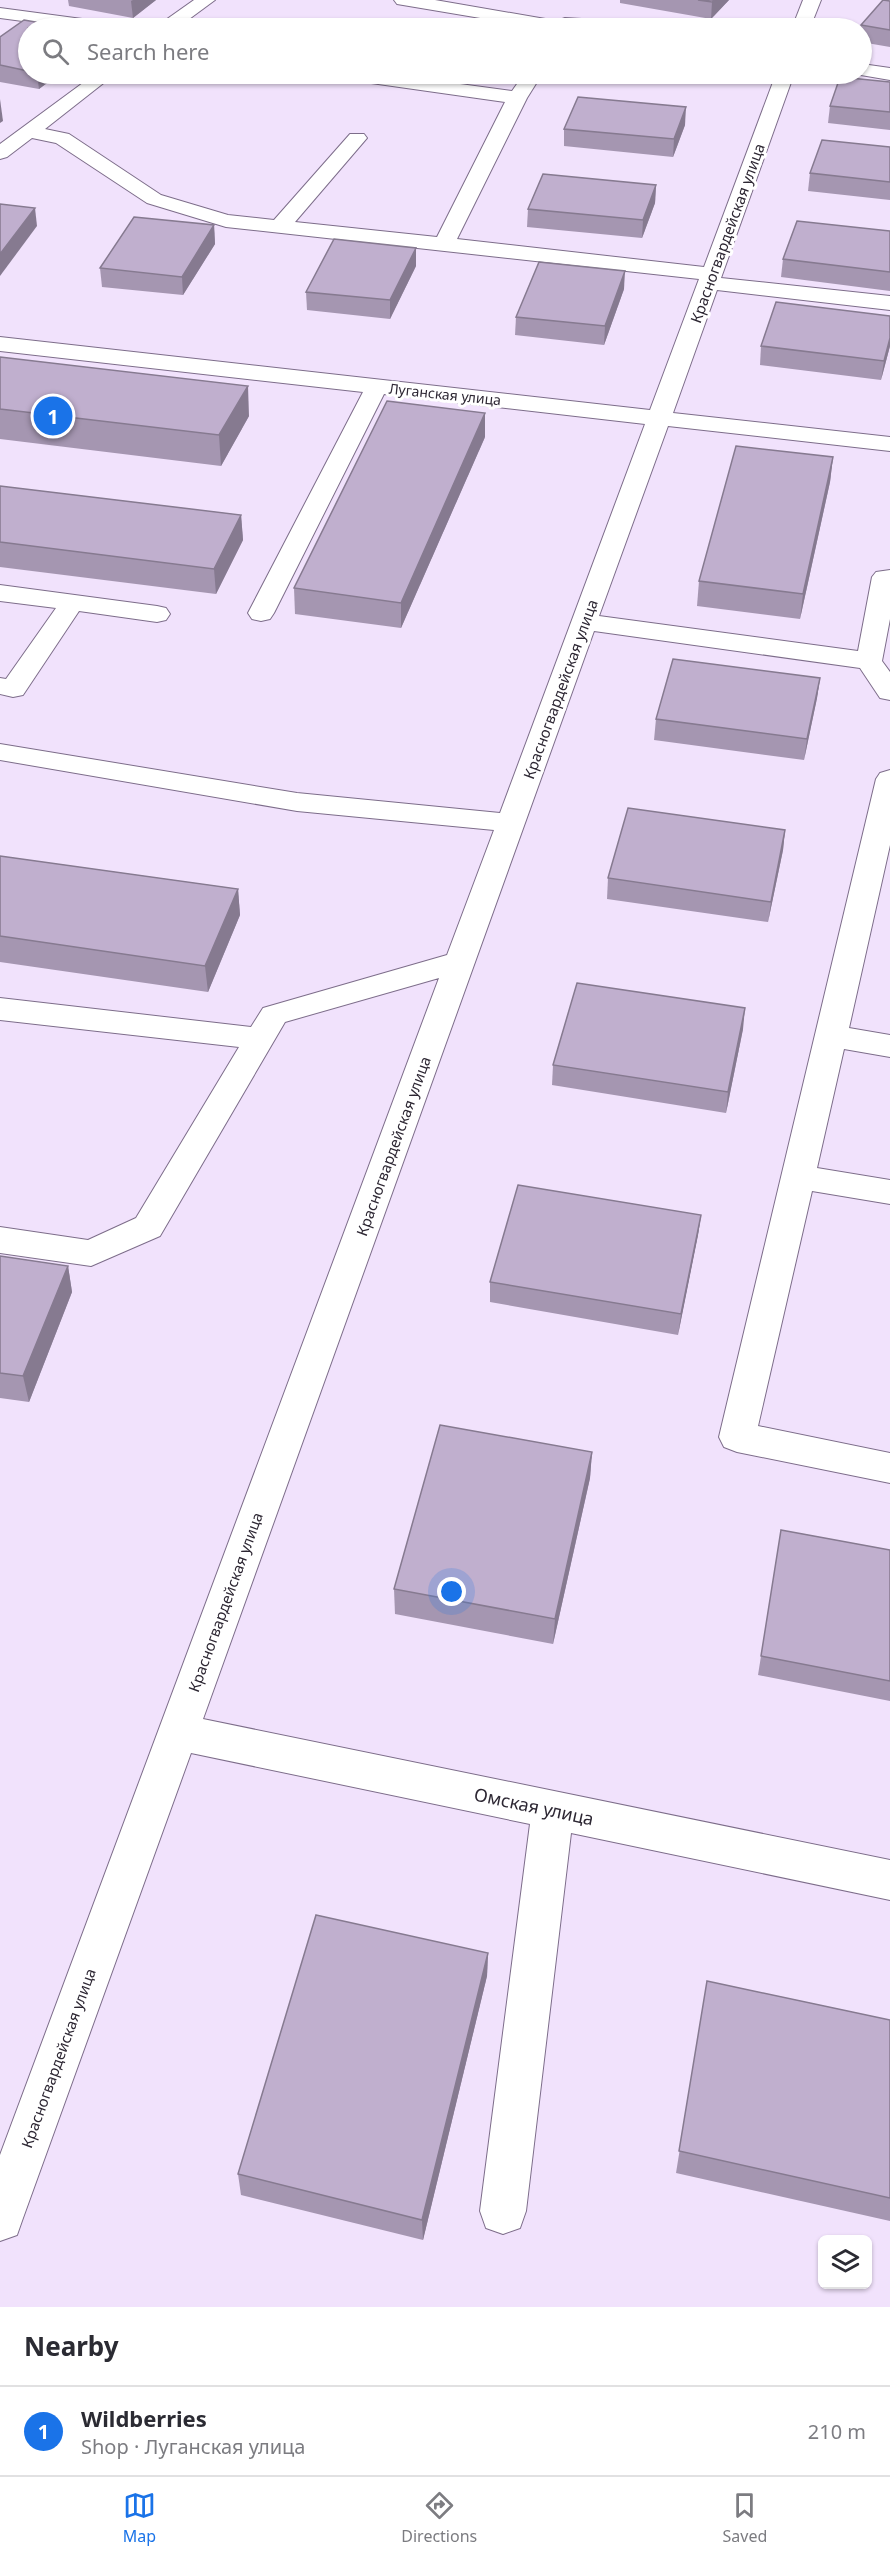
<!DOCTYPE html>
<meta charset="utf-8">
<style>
:root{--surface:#fff;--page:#f2f2f3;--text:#2b2b33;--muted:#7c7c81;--line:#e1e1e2;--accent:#1a73e8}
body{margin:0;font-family:"Noto Sans",sans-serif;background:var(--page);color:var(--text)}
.controls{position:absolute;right:18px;bottom:18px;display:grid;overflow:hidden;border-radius:9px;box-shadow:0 2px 4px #0004}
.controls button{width:54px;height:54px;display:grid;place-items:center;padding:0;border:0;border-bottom:2px solid var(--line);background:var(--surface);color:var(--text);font:30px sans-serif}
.you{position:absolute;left:452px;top:1592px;width:21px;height:21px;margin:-15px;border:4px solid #fff;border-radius:50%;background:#1a73e8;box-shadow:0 0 0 9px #1a73e833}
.badge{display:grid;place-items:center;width:39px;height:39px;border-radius:50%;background:var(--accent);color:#fff;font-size:20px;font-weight:700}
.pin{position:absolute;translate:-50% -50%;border:3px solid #fff;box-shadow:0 2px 6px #0006}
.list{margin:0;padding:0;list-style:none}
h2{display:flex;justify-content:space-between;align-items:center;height:78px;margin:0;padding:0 24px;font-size:26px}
h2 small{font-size:20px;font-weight:400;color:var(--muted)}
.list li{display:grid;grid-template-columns:39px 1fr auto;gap:18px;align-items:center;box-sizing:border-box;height:90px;padding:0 24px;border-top:2px solid var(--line)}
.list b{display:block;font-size:22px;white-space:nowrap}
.list p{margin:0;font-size:20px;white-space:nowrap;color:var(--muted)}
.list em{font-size:20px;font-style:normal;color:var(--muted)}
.icon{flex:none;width:33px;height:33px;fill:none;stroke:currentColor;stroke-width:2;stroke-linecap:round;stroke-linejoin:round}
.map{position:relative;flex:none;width:890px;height:2307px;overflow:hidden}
.search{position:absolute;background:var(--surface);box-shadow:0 2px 4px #0004;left:18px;right:18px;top:18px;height:66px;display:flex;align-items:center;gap:15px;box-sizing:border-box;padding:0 21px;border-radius:33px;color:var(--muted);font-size:22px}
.sheet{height:168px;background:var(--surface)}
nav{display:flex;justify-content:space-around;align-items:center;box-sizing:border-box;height:84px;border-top:2px solid var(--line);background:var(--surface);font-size:16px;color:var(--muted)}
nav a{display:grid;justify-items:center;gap:3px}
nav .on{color:var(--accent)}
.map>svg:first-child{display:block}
</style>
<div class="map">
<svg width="890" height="2307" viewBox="0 0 890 2307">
<rect width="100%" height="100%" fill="#f1e2fc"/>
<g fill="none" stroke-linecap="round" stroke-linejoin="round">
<g stroke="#7d6d8a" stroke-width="2">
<g id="minor">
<polygon points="194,0 215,0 177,28 157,28 160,24"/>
<polygon points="394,0 435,0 557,21 565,18 648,23 654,24 657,28 539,28 403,5 397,4"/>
<polygon points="803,0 821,0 810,28 792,28"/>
<polygon points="0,8 112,23 118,24 121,28 75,28 0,18"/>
<polygon points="862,64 890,68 890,80 855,74 862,74"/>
<polygon points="95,74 115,74 45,129 69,134 161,195 228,215 274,220 350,134 364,134 367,138 295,222 437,237 505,102 350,80 343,78 341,74 386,74 512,91 524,74 542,74 527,98 457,239 704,267 776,74 794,74 721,278 890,296 890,310 717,290 673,413 890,437 890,451 668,426 599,616 858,651 872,577 876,572 890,570 890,619 882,661 890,672 890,700 880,698 860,668 594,631 203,1719 890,1860 890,1900 571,1833 526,2211 520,2228 503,2234 486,2228 480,2211 530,1824 191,1753 23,2218 17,2235 0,2241 0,2155 439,978 285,1022 160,1236 91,1266 0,1253 0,1227 88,1240 136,1218 239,1047 0,1020 0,998 251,1027 263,1008 447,955 494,830 297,811 0,760 0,744 297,793 500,813 645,424 384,394 274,613 270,619 261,621 252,619 248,613 363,392 0,351 0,337 650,410 699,279 226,227 147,203 56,143 32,138 7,157 0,159 0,144"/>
<polygon points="0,585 157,606 166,608 170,614 166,620 157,622 79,611 23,695 13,697 0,694 0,678 6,679 56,608 0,601"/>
<polygon points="890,770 890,845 849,1028 890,1035 890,1057 844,1049 817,1168 890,1180 890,1204 812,1191 758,1426 890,1453 890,1483 737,1452 724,1447 719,1437 876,779 880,773"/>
</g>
</g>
<use href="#minor" fill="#fff" fill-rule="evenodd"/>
</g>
<g fill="#a596b1">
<polygon points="68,0 156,0 133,18 69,6"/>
<polygon points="620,0 729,0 711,19 620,3"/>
<polygon points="890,1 890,47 861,42 861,25"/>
<polygon points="28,28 28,74 59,74 39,89 0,82 0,37"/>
<polygon points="598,74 706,74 702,84 598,75"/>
<polygon points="890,82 890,130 828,123 830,106"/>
<polygon points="685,125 673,157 564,146 564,129"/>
<polygon points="890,147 890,200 808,191 810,173"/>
<polygon points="656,185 655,203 642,238 527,227 528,209"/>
<polygon points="214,225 215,244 183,295 102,287 100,268"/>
<polygon points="890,231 890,291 781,277 783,259"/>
<polygon points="416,266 390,319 307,310 306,292"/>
<polygon points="624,289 604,345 515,335 516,317"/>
<polygon points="761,346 890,346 881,380 760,365"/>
<polygon points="0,357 249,416 221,466 0,439"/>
<polygon points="485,437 401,628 295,614 294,588"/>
<polygon points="833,457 830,482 800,619 697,606 699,581"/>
<polygon points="0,486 241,515 243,540 216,594 0,567"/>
<polygon points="820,678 817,698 804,760 654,740 656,719"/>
<polygon points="785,830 783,850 768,922 607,899 608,878"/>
<polygon points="0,856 238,889 240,915 208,992 0,962"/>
<polygon points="743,1029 726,1113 552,1085 553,1065"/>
<polygon points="701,1215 698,1235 678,1335 490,1302 490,1282"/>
<polygon points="0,1256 68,1266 72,1292 29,1402 0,1398"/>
<polygon points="592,1452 590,1478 553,1644 395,1614 394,1589"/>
<polygon points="781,1530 890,1550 890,1701 758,1675"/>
<polygon points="488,1953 487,1976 423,2240 241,2195 238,2174"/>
<polygon points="707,1981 890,2020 890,2221 676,2173"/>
</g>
<g fill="#867a90">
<polygon points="133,0 156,0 133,18 131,1"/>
<polygon points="715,0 729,0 711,19 712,2"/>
<polygon points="37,74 59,74 39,89"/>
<polygon points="702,74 706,74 702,84"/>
<polygon points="0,99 3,121 0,123"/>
<polygon points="686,107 685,125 673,157 674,139"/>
<polygon points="656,185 655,203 642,238 643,220"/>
<polygon points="35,208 37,226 0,276 0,254"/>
<polygon points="214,225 215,244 183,295 182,277"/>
<polygon points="416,248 416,266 390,319 390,300"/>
<polygon points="625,271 624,289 604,345 605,326"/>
<polygon points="890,338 890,346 881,380 884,361"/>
<polygon points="248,386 249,416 221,466 219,435"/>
<polygon points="485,413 485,437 401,628 401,603"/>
<polygon points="833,457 830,482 800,619 803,594"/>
<polygon points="241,515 243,540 216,594 214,569"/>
<polygon points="820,678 817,698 804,760 807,739"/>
<polygon points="785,830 783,850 768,922 771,902"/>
<polygon points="238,889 240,915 208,992 205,966"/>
<polygon points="745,1008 743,1029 726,1113 728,1092"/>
<polygon points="701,1215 698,1235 678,1335 681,1314"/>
<polygon points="68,1266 72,1292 29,1402 23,1376"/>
<polygon points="592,1452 590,1478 553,1644 555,1619"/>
<polygon points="488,1953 487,1976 423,2240 422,2220"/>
</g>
<g fill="#c0afce" stroke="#867a90" stroke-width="1.5">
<polygon points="698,0 715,0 712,2"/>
<polygon points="883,0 890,1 890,30 861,25"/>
<polygon points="24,20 70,28 28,28 28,71 0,65 0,37"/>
<polygon points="840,77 890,82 890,112 830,106"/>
<polygon points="578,97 686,107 674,139 564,129"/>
<polygon points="822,140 890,147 890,182 810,173"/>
<polygon points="543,174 656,185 643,220 528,209"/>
<polygon points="0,204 35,208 0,254"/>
<polygon points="134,217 214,225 182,277 100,268"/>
<polygon points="797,221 890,231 890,272 783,259"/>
<polygon points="334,239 416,248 390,300 306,292"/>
<polygon points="539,262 625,271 605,326 516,317"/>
<polygon points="776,302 890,316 890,338 884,361 761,346"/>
<polygon points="0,357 248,386 219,435 0,409"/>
<polygon points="387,401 485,413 401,603 294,588"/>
<polygon points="736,446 833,457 803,594 699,581"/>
<polygon points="0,486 241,515 214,569 0,542"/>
<polygon points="673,659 820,678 807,739 656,719"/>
<polygon points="628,808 785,830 771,902 608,878"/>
<polygon points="0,856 238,889 205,966 0,936"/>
<polygon points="577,983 745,1008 728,1092 553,1065"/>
<polygon points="518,1185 701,1215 681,1314 490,1282"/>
<polygon points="0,1256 68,1266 23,1376 0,1373"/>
<polygon points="440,1425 592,1452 555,1619 394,1589"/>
<polygon points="781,1530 890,1550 890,1681 761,1656"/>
<polygon points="316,1915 488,1953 422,2220 238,2174"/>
<polygon points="707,1981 890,2020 890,2198 679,2151"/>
</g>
<g text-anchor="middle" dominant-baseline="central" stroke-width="6" stroke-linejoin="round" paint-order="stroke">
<g font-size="14" fill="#2d2733" stroke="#fff">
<text transform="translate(445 394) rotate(6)">Луганская улица</text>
</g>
<g font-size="15" fill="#2d2733" stroke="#fff">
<text transform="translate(727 233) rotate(-70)">Красногвардейская улица</text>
<text transform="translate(560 689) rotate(-70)">Красногвардейская улица</text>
<text transform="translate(393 1146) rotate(-70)">Красногвардейская улица</text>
<text transform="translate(225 1602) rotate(-70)">Красногвардейская улица</text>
<text transform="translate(58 2058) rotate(-70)">Красногвардейская улица</text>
</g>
<g font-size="18" fill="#2d2733" stroke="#fff">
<text transform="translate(534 1806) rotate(12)">Омская улица</text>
</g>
</g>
</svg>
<div class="controls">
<button><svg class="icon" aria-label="layers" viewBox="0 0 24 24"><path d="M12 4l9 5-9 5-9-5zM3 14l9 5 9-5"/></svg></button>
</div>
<div class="you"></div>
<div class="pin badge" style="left:53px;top:416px">1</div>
<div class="search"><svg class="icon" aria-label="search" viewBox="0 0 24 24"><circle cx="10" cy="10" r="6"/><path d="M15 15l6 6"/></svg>Search here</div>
</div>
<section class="sheet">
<h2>Nearby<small></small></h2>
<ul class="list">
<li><span class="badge">1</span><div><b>Wildberries</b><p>Shop · Луганская улица</p></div><em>210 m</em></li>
</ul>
</section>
<nav>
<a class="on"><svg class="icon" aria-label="map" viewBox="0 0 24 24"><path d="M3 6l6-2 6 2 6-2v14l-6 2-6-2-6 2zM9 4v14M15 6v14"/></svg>Map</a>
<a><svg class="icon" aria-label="directions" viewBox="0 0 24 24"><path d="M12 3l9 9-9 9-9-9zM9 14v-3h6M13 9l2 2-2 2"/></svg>Directions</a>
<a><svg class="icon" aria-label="saved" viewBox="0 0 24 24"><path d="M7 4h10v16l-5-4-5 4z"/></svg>Saved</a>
</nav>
